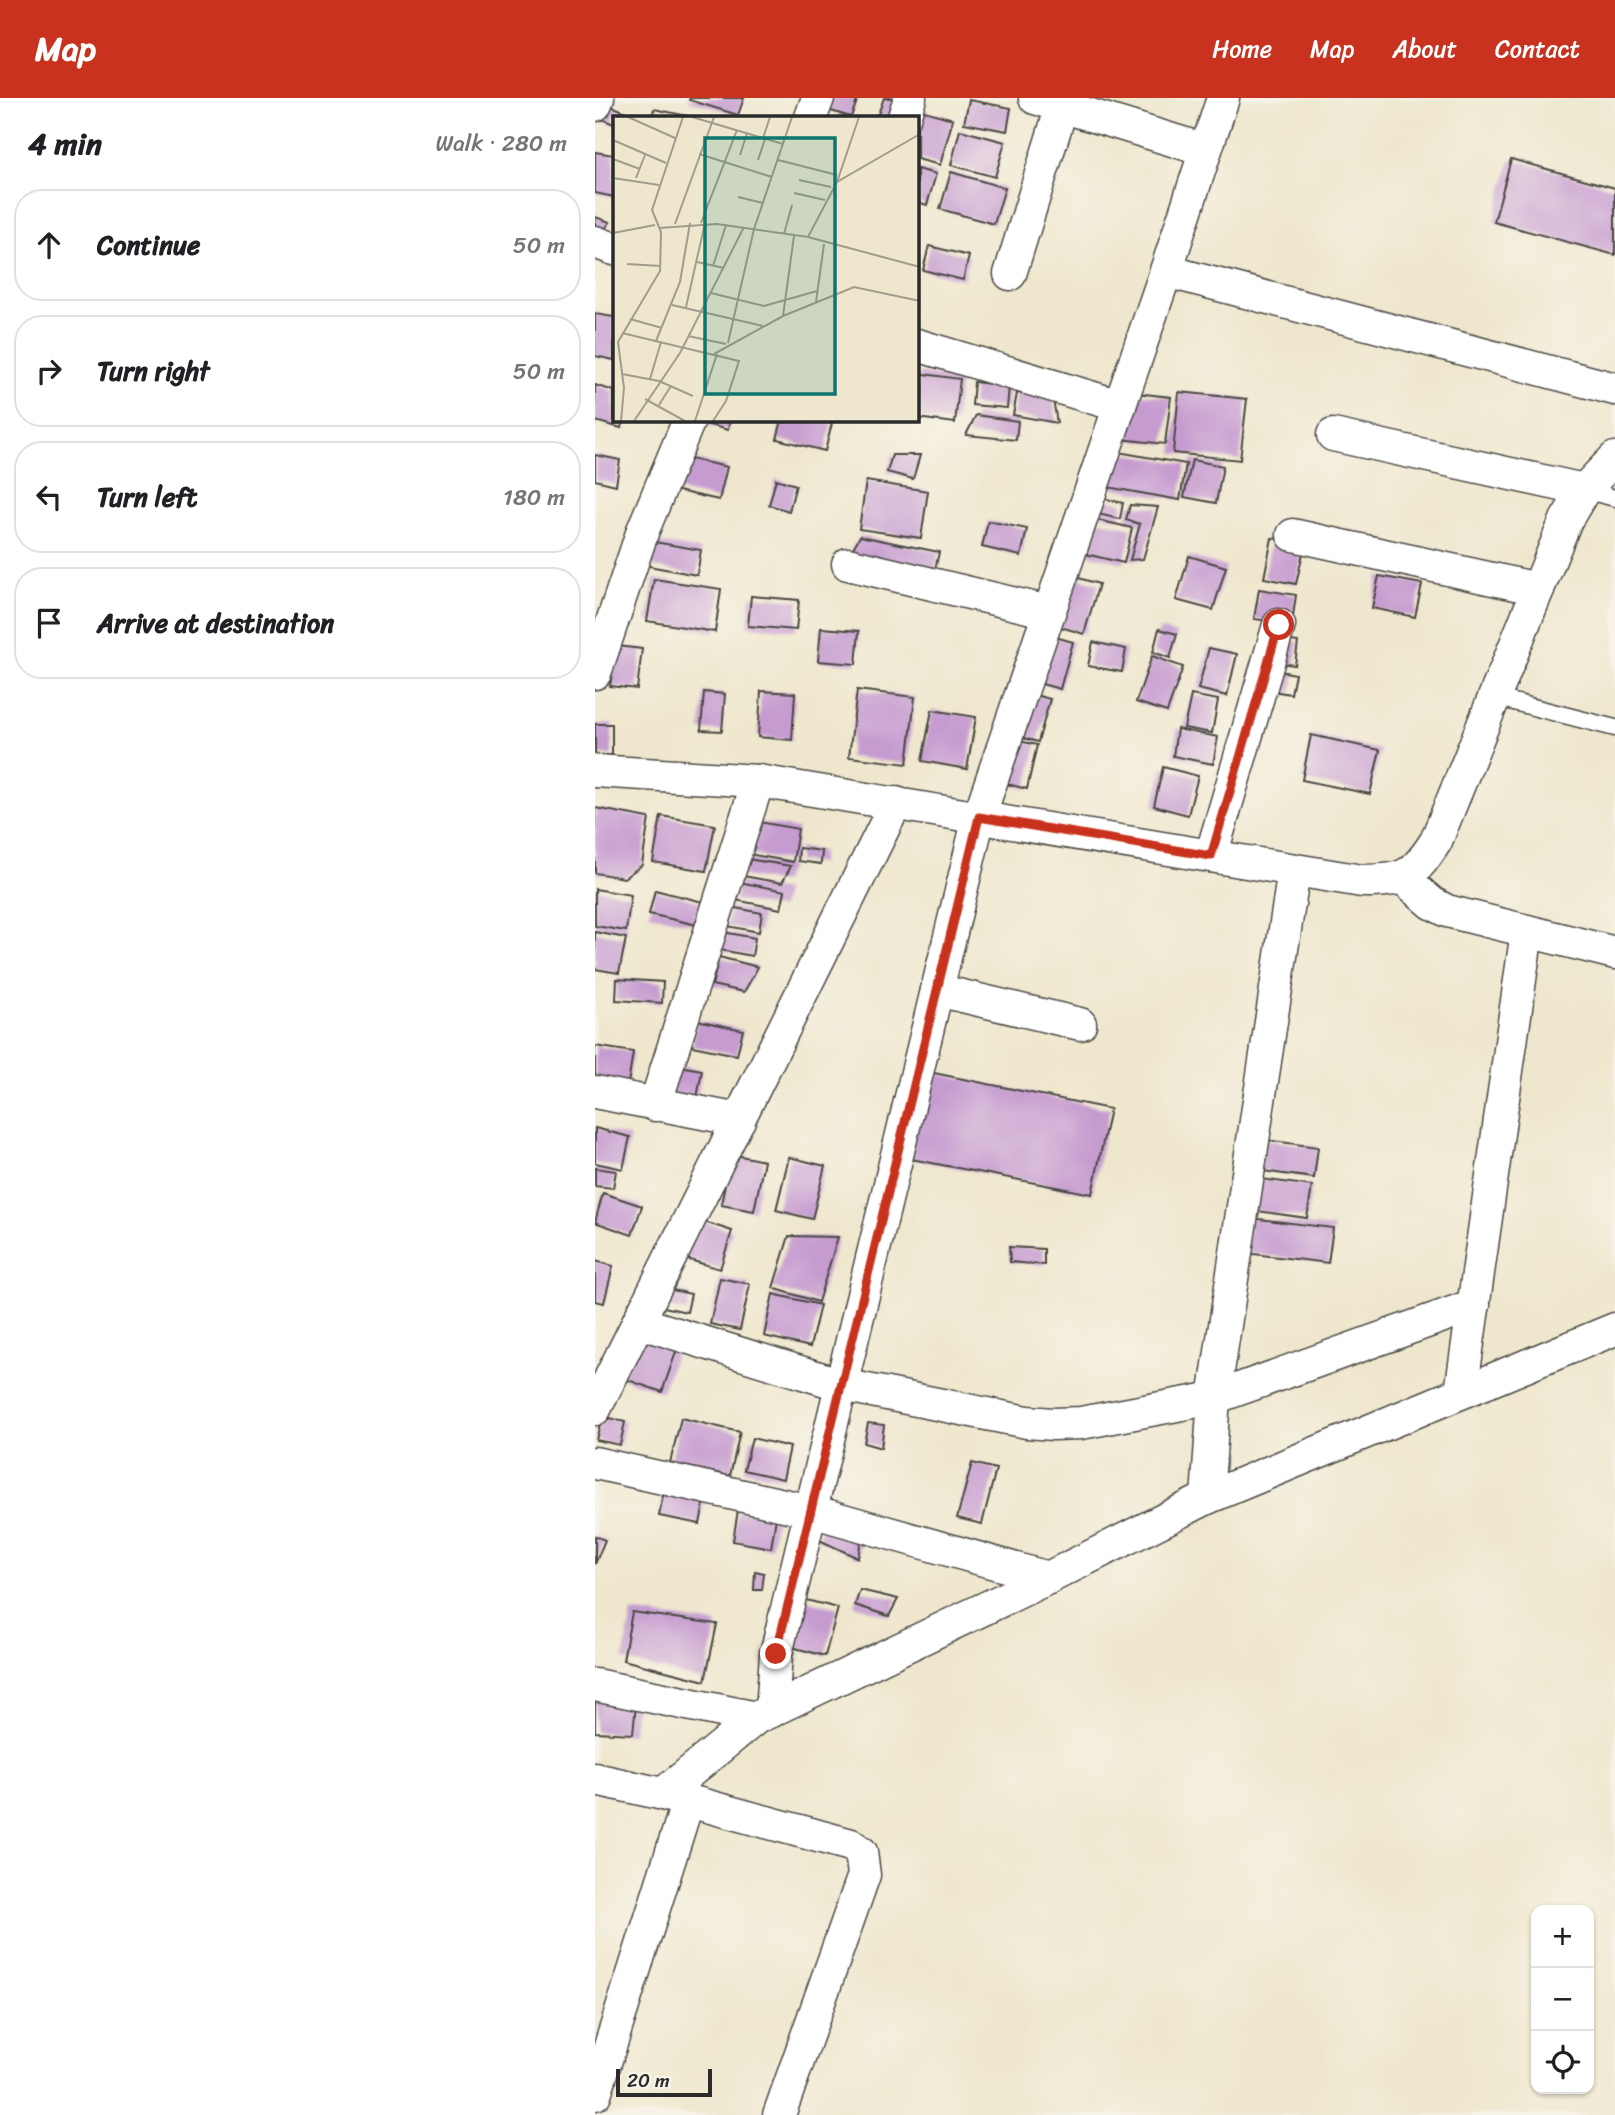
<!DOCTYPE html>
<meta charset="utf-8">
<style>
:root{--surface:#fff;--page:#f2f2f2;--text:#202124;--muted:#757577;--line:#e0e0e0;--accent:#c8321e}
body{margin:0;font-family:Sriracha,sans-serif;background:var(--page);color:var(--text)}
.controls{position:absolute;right:21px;bottom:21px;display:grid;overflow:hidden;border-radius:14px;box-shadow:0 2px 5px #0004}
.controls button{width:63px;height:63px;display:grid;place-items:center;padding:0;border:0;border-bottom:2px solid var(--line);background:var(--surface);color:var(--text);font:35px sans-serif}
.scale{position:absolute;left:21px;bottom:18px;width:96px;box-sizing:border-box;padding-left:7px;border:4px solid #2b2b2b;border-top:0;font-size:19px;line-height:24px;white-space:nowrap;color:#2b2b2b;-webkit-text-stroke:5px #f7f3e8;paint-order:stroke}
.stop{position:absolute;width:21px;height:21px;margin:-16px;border:5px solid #c8321e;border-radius:50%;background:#fff}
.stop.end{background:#c8321e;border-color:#fff;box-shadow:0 2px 7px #0008}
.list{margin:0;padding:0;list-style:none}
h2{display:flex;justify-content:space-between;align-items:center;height:91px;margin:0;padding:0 28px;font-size:30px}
h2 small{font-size:23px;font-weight:400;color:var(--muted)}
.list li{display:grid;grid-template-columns:46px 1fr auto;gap:21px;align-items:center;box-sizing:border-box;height:112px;margin:0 14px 14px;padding:0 14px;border:2px solid var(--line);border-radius:28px}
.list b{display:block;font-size:26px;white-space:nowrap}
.list em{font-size:23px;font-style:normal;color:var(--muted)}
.icon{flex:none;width:38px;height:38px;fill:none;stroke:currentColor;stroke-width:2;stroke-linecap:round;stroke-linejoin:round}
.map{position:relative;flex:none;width:1020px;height:2017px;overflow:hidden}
header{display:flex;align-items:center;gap:42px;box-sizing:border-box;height:98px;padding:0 35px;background:var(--accent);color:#fff}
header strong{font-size:33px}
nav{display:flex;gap:38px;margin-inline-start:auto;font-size:24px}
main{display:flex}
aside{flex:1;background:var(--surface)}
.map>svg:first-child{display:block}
</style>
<header>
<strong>Map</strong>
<nav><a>Home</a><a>Map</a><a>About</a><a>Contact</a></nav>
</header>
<main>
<aside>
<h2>4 min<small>Walk · 280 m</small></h2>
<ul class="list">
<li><svg class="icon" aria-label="ahead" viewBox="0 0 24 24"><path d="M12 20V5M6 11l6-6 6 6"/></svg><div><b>Continue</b></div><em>50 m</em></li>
<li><svg class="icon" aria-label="right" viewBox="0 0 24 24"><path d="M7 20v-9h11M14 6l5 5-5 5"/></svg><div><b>Turn right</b></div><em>50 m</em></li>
<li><svg class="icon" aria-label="left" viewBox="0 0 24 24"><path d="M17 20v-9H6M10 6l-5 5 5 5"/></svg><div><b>Turn left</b></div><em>180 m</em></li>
<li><svg class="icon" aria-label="arrive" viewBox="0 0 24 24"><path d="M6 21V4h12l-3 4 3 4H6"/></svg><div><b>Arrive at destination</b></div></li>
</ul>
</aside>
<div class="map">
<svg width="1020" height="2017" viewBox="0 0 1020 2017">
<rect width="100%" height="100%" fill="#f7f3e8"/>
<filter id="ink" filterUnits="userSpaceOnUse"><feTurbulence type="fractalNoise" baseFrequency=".0143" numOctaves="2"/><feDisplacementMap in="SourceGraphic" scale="14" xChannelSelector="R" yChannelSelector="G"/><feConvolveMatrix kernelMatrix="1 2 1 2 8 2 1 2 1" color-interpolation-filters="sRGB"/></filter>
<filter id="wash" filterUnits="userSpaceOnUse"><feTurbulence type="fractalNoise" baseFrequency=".00686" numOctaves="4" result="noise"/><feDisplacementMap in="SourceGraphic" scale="28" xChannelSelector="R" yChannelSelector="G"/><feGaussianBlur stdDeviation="1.57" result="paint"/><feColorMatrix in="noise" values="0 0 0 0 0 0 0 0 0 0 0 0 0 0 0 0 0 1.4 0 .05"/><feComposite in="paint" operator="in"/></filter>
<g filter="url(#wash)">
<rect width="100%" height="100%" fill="#efe7cd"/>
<g id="blocks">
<g fill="#c69cd0">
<polygon points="95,0 149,0 143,17 94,2"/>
<polygon points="229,0 263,0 256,19 226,10"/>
<polygon points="289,0 304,0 297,19 282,19"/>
<polygon points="374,2 416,10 412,33 369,25"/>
<polygon points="8,4 33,15 32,19 19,19 19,26 1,19"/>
<polygon points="318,10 358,21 345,67 322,61 322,19"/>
<polygon points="59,11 93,18 92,19 57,19"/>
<polygon points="365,32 410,44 400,79 356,67"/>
<polygon points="0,54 19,57 19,99 0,95"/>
<polygon points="916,61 1020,90 1020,157 899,124"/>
<polygon points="322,71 341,76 332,107 322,104"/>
<polygon points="356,74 410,90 399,126 345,111"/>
<polygon points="0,119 15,124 6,137 0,135"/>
<polygon points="334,148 374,158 368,182 328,172"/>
<polygon points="0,216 19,219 19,262 0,258"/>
<polygon points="322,275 365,281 360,325 322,320"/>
<polygon points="379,284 414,288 412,310 377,307"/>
<polygon points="0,287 19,293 19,322 28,322 26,330 0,323"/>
<polygon points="531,294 576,299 570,346 525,341"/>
<polygon points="584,294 652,301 645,362 578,355"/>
<polygon points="422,295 458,301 462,325 418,317"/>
<polygon points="381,317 423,323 421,342 371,337"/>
<polygon points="103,322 135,322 133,332 103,324"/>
<polygon points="187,322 222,322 237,325 230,353 182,341"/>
<polygon points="512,352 591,366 585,402 506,388"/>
<polygon points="0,357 25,362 21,387 0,382"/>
<polygon points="297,357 325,357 318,381 292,374"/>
<polygon points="82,358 132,369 124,402 74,391"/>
<polygon points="597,362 628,368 621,405 589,399"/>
<polygon points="181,381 201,387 194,413 174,407"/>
<polygon points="271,383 333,393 326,440 264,431"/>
<polygon points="498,398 528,405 525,421 494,414"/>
<polygon points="535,407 563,409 548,461 535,462 545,426 531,422"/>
<polygon points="490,419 537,430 529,465 482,454"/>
<polygon points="393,423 432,431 426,458 387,449"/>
<polygon points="265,438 344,454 340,472 255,455"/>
<polygon points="677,440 710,446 701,486 669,480"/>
<polygon points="48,442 106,452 102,477 43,466"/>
<polygon points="594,458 631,469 618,512 581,502"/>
<polygon points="470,476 504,486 489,536 456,526"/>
<polygon points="784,478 827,486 820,519 777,510"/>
<polygon points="59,481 126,491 120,534 52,523"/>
<polygon points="664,491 701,497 697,526 659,521"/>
<polygon points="156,498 204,502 201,532 153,528"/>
<polygon points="226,530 264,533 261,566 223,563"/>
<polygon points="564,531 582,536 575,560 558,554"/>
<polygon points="453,537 478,544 465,591 436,583"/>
<polygon points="682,541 703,544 700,567 679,564"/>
<polygon points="498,544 531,551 527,574 493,568"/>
<polygon points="21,548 47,551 42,591 15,588"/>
<polygon points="614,550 642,556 632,598 603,591"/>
<polygon points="557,558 588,569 572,614 541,604"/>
<polygon points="675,571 700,576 696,596 671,592"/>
<polygon points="262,592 320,599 312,666 254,659"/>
<polygon points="166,593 200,595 197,642 163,639"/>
<polygon points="109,594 130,596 127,633 106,632"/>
<polygon points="429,594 455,601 443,644 417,637"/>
<polygon points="596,597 623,602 617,635 589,630"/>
<polygon points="337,612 381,619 372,671 327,663"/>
<rect x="0" y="626" width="17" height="31"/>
<polygon points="582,631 623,639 618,666 578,658"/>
<polygon points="716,637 785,652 775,696 707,682"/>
<polygon points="415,641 442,647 432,691 404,684"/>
<polygon points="568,669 603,678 593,717 559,708"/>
<polygon points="0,710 54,720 47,767 29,780 0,775"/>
<polygon points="66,718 120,727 111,773 58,764"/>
<polygon points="159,723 203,731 198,764 153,756"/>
<polygon points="204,750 227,753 226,766 203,763"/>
<polygon points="152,761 196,768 187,785 143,777"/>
<polygon points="144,784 190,793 186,811 140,802"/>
<polygon points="0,791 36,797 31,833 0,828"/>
<polygon points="60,792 108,804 102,827 54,816"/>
<polygon points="135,809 167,815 164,834 132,828"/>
<polygon points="123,833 160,840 157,858 120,851"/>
<polygon points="0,834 31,840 24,875 0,871"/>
<polygon points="124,859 163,869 149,894 117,887"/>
<polygon points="22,881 68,884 67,905 21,902"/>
<polygon points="102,922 148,932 142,957 97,948"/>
<polygon points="0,948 38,954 32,992 0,987"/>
<polygon points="79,967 107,972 101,1006 72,1000"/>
<polygon points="329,973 515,1011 497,1096 311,1060"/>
<polygon points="0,1030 35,1039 28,1071 0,1065"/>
<polygon points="664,1041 723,1049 719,1080 660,1072"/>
<polygon points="136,1056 169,1063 159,1113 126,1107"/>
<polygon points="194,1059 230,1068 217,1121 181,1112"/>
<polygon points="0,1070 21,1073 18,1090 0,1088"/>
<polygon points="659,1080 717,1088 712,1120 655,1112"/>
<polygon points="8,1095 47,1108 37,1137 0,1124"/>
<polygon points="655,1120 738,1130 733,1165 650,1155"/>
<polygon points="100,1121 137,1133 125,1171 88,1160"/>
<polygon points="194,1138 243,1139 223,1204 178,1190"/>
<polygon points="414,1149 449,1151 449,1167 415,1164"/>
<polygon points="0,1163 18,1168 9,1205 0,1203"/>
<polygon points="125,1180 155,1186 145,1232 115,1226"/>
<polygon points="68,1190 96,1196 92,1214 64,1208"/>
<polygon points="178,1196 225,1207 215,1249 169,1238"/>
<polygon points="43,1234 83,1248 67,1294 27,1280"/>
<polygon points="7,1318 30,1324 25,1347 1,1342"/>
<polygon points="86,1320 145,1334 135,1378 75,1365"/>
<polygon points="273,1325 289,1327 286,1350 269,1345"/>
<polygon points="157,1340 195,1349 188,1381 149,1372"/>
<polygon points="377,1365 401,1371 387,1426 362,1420"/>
<polygon points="70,1387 111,1395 105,1426 64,1418"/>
<polygon points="143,1412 181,1420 176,1450 138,1443"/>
<polygon points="230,1426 266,1441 263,1460 222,1441"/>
<polygon points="0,1438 10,1442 0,1466"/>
<polygon points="160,1473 169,1475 167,1492 159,1492"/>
<polygon points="265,1492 303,1501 294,1518 260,1507"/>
<polygon points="203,1500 243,1510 230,1558 193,1548"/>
<polygon points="37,1514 122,1526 110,1583 28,1562"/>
<polygon points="0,1598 41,1606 38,1636 0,1634"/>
</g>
</g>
</g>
<g filter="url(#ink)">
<use href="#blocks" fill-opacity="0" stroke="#484743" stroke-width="2"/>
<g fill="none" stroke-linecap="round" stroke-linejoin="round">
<g stroke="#484743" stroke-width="19">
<g id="service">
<polyline points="989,392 1020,400"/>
<polyline points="899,599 1020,630"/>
</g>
</g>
<g stroke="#484743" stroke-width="35">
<g id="minor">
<polyline points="440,0 610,52"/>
<polyline points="0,7 3,0"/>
<polyline points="216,19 223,0"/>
<polyline points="309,19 315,0"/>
<polyline points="0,144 19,151"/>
<polyline points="571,173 1020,291"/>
<polyline points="415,176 467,8"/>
<polyline points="322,247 525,308"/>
<polyline points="738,337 989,392"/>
<polyline points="698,437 943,491"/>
<polyline points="253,466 454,514"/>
<polyline points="0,575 48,432 94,322"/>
<path d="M 0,673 L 163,683 L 767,783 C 809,783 818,779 841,743 L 971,422 L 989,392 L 1020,360"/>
<polyline points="616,758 684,527"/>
<polyline points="808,780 837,805 852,813 1020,855"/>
<polyline points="342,892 485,926"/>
<polyline points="0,994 144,1022"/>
<polyline points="60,1007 163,683"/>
<polyline points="43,1224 247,1287 432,1324 458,1326 486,1325 619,1300 879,1207"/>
<polyline points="866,1294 932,833"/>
<polyline points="0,1311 301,705"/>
<polyline points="0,1365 216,1413 453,1480"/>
<polyline points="612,1400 619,1300 699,772"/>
<polyline points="0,1587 161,1620"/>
<polyline points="177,1613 181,1556 384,719 571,173 628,0"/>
<polyline points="0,1681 68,1696 256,1747 266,1754 269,1777 184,2017"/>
<polyline points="68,1696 161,1620 453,1480 612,1400 1020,1231"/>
<polyline points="0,1996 93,1703"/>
</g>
</g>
<use href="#service" stroke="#fff" stroke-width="16"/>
<use href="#minor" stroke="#fff" stroke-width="32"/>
</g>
</g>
<g fill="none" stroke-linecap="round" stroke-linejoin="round" filter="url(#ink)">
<polyline stroke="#c8321e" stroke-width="9" points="181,1556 384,719 616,758 684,527"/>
</g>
<g transform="translate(18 18)">
<rect width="306" height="306" fill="#efe7cd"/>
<path fill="none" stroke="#a19c8c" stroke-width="2" d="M 15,1 L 62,22M 79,1 L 170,28M 150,22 L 157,1M 0,24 L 53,47M 86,38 L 159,61M 127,39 L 134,17M 0,43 L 27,53M 145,44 L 152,23M 165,44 L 224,59M 0,62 L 46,69M 23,62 L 32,39M 186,64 L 218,71M 224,66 L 246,1M 181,77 L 212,84M 125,81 L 150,87M 88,107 L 124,14M 62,108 L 101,1M 46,112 L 104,108 L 195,121 L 224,66 L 307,18M 0,117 L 42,109M 171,118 L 179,89M 195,121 L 307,151M 84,146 L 111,152M 14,148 L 48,150M 100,150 L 113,109M 98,177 L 151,190 L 204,175M 203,186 L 211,128M 59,189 L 150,210M 73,191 L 92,107M 170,200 L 181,120M 17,203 L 49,212M 9,217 L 126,245 L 113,285 L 100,305M 75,220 L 113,228M 43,225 L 67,166 L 77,107M 115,227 L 141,113 L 179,1M 101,238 L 170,200 L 241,171 L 307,185M 9,258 L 46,265 L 80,280M 37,263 L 48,226M 32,283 L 72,305M 46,289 L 58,270M 8,305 L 11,272 L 5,226 L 47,155 L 48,116 L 39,94 L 70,1M 21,305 L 67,237 L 131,111M 82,305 L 104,238"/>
<path fill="#0f766e" fill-opacity="0.15" stroke="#0f766e" stroke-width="3.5" d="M 92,22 L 222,22 L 222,278 L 92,278 Z"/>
<rect width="306" height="306" fill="none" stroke="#2b2b2b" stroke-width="3.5"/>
</g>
</svg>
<div class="controls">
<button>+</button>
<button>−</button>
<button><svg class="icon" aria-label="locate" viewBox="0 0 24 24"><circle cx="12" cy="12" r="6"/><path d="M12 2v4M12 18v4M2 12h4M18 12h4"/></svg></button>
</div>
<div class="scale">20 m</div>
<div class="stop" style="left:684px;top:527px"></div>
<div class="stop end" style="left:181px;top:1556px"></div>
</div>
</main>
